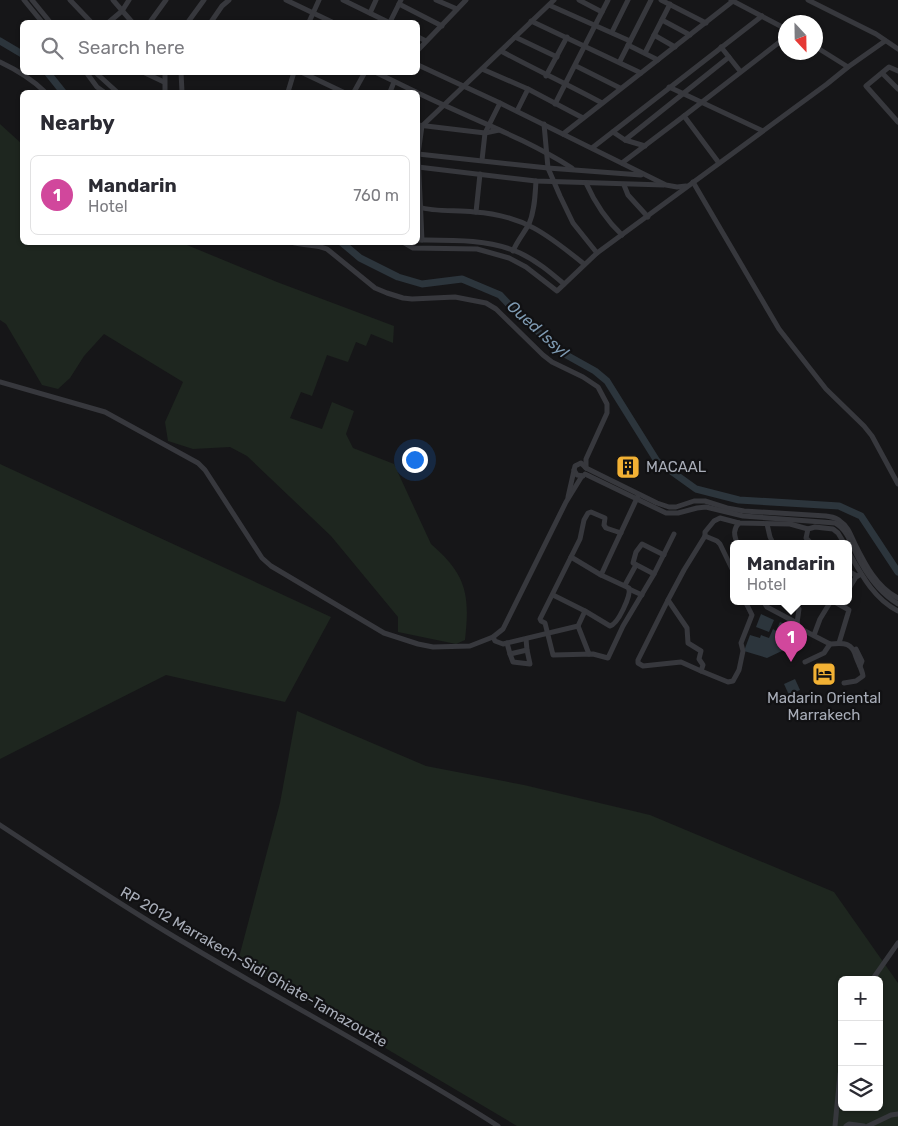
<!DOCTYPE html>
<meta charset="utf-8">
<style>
:root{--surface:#fff;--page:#f7f7f7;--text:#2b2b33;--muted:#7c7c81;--line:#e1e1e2;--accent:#ea580c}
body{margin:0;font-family:Rubik,sans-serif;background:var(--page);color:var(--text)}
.controls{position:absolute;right:15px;bottom:15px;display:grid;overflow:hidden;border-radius:8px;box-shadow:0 1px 4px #0004}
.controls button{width:45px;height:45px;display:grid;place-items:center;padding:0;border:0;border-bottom:1px solid var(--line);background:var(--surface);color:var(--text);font:25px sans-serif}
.compass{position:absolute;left:778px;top:15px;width:45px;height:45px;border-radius:50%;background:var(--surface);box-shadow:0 1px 4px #0004;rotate:158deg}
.you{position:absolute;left:414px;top:459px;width:18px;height:18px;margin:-12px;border:4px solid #fff;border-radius:50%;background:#1a73e8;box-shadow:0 0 0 8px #1a73e833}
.badge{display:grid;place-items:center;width:32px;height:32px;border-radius:50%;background:var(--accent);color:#fff;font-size:16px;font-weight:700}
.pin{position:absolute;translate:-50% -41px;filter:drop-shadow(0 1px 2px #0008)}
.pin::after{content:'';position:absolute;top:26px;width:18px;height:15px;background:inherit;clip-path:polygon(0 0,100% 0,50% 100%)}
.popup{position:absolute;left:730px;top:540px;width:122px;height:65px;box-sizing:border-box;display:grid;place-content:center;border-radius:8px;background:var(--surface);filter:drop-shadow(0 1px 4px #0005);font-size:16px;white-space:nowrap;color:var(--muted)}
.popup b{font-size:19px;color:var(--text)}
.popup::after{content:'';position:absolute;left:50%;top:100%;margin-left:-10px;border:10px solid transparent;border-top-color:var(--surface)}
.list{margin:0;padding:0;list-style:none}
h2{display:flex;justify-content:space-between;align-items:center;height:65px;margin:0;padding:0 20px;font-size:21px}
h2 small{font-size:16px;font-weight:400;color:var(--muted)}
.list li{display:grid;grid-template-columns:32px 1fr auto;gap:15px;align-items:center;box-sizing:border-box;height:80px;margin:0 10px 10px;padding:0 10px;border:1px solid var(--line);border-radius:8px}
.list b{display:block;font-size:19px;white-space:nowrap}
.list p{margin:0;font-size:16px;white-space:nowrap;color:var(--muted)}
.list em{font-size:16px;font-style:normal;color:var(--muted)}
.icon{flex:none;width:28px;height:28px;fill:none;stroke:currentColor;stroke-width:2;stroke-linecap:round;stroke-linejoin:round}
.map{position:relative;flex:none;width:898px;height:1126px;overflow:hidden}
.search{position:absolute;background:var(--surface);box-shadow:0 1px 4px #0004;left:20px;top:20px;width:400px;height:55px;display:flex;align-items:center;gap:12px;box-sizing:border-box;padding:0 18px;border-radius:8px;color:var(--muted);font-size:19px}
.panel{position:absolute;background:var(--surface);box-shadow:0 1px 4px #0004;left:20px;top:90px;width:400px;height:155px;border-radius:8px}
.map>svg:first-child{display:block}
</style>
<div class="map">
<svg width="898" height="1126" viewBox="0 0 898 1126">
<rect width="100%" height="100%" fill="#161618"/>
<g fill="#1e261f" fill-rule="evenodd">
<path d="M 0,124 L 22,144 L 22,242 L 182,243 L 277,282 L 394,326 L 393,343 L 371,334 L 366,346 L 356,342 L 348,362 L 327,355 L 312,396 L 301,392 L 290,418 L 322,429 L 332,402 L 354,411 L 346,434 L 353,448 L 394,464 L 431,544 C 467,575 470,595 465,640 L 456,644 L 398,632 L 398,617 L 331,536 L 247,456 L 230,447 L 193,449 L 168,441 L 165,422 L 183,382 L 104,334 L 84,356 L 70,378 L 58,389 L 42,385 L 6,324 L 0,320 Z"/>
<polygon points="0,464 331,617 285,702 166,675 0,759"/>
<path d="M 297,711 L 426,766 L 524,785 L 650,815 L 834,892 L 898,983 L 898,1126 L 517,1126 L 238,961 L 280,803 ZM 842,980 L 879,980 L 879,1107 L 842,1107 Z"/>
</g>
<g fill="#2c353c">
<polygon points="761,614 774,620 769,632 756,627"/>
<polygon points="780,622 796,629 786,649 767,658 744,651 750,635 760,638 761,635 769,638 773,629 776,631"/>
<polygon points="795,679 800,690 789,695 784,684"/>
</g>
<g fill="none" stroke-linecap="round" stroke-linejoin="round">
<g stroke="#2c353c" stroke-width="7">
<polyline points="0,41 22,54"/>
<polyline points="47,72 63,92"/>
<polyline points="341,242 360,258 398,277 422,284 462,279 500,295 518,314 561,352 595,371 607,381 657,461 696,489 739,500 839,506 861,516 898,572"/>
</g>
<g stroke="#37383d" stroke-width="5">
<polyline points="24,0 42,22"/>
<polyline points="32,0 50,22"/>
<polyline points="70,0 91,22"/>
<polyline points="113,0 132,22"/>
<polyline points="286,0 332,22"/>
<polyline points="343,0 388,22"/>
<polyline points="436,0 457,9"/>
<polyline points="579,0 602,12"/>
<polyline points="661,0 706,23"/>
<polyline points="731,0 786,29"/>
<polyline points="808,0 876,34 898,49"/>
<polyline points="399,4 442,26"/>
<polyline points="549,5 630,41"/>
<polyline points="370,13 376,0"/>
<polyline points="662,20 690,35"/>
<polyline points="531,21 641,73"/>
<polyline points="109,22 122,11 129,0"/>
<polyline points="150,22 166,0"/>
<polyline points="188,22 204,0"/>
<polyline points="211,22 222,6 229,0"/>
<polyline points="309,22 319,0"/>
<polyline points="390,22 401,0"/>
<polyline points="612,32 628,0"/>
<polyline points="654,35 675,47"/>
<polyline points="418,37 426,41"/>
<polyline points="515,37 557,57"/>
<polyline points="628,45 658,60"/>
<polyline points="721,47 740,71"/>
<polyline points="418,50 466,0"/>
<path d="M 501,51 C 534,69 569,85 602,103"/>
<polyline points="645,53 670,4"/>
<polyline points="620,61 651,0"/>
<path d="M 0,62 C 17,70 32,79 45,92"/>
<polyline points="418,65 500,103 666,185 677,187 686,186"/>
<polyline points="576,66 620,88"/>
<polyline points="848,67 885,41"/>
<polyline points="482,69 528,89 583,118"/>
<polyline points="898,71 889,67 866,86 898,122"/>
<polyline points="86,72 97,87 104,92"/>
<polyline points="95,72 117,92"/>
<polyline points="143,72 164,82"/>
<polyline points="181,72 182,92"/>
<polyline points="301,72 343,92"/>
<polyline points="375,72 416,92"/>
<polyline points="882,73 898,89"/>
<polyline points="546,76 567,37"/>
<polyline points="669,87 763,131"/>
<polyline points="165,92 165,72"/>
<polyline points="288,92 294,72"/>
<polyline points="354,92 365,72"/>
<polyline points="390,92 394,82"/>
<path d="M 418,93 C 469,118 523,137 572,168"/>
<polyline points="555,104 608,0"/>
<polyline points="517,111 528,89"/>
<polyline points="684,116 719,163"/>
<polyline points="544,124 548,168 560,196 573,223 597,253"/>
<polyline points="418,125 485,133 499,130"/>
<polyline points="613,132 625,140 645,146"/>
<polyline points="563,134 733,1"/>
<polyline points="625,140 729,57"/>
<polyline points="592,148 762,16"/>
<polyline points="418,154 548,168 641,175"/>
<polyline points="482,160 485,133 500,103"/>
<polyline points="622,163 684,116 786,37"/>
<polyline points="418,167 536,181 664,185"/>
<polyline points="693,182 779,329 826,389 864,426 872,436 898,484"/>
<path d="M 586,183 C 595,203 606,220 622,235"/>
<polyline points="624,185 628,195 648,217"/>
<path d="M 419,207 C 434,212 457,210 474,212 C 523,215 547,234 584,264"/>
<polyline points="476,212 480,174"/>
<path d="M 418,240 C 450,240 490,239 520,253 C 537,261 550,272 564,284"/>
<polyline points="422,240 418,154 422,126 554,0"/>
<path d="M 291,242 C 303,246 316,244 327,249 L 375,288 L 387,293 L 403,298 L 412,299 L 455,297 L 486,303 L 496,309 L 543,355 L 552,362 L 583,377 L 598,387 L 607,404 L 607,413 L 586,459 L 586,467"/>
<polyline points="403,242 413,248 477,249 509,258 526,267 557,291 597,253 827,84 848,67 816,47"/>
<path d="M 513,251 C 517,241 524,233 529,224 C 535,210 535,195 536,181"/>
<polyline points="0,382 105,412 198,463 205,470 262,558 271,566 384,633 418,644 433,647 470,646 493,637 503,629 566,502 582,476"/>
<path d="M 586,468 L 657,503 L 669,507 L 676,507 L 694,501 L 705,501 L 727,508 L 744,511 L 826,516 C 831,517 836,517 840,521 C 848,526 851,536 855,544 C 865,564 877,588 898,598"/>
<polyline points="574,470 577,475 583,476"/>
<path d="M 585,474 L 666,513 L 678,513 L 697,508 L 706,507 L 743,516 L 835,523 C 849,530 853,550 861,563 C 870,579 882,594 898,604"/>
<polyline points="568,497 575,466 581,463 586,468"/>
<polyline points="767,524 770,537 773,543"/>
<polyline points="808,529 806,538 811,543"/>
<polyline points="621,533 606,528 604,525 605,518 591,512 588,513 584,520 580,539 540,619 541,621 545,623 553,655 593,654 608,658 623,626 654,574 674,534"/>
<polyline points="705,536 717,541 720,544 734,573"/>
<path d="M 737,543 C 734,535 733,529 739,523"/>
<path d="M 848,551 C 861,574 874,599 898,611"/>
<polyline points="848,571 857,576"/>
<polyline points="654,574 633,563 636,552 642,544 664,555"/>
<polyline points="601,575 638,496"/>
<polyline points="625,585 636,565"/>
<polyline points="629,589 642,595"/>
<polyline points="848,590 856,577 861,574"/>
<path d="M 553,595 L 585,611 L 610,626 C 618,624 631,596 629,588 L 601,575 L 571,557"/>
<polyline points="668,600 638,660 638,663 643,666 681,662 701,671"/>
<polyline points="745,601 752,615 741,643 743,651 739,670 733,681 728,682 701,671 703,665 699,659 701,651 688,643 687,628 668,600 684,570 705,536 705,532 714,521 720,518 739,523 790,524 808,529 815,527 833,529 838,533 844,543"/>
<polyline points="763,601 767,607 797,623"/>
<polyline points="833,601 849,610 839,643"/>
<polyline points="799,609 797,623 799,628 830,644 824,653 805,662"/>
<polyline points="578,626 589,654"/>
<polyline points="814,635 820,619 831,601"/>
<polyline points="493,637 495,641 503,644 578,626 585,611"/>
<polyline points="507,643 510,654 527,650 526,639"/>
<path d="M 830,644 C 844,643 852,642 856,657 C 858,663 862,669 863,676 L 856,681 L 844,683"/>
<polyline points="856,649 862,661 860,666"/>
<polyline points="510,654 513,662 530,664 527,650"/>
<path d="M 0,825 C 61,865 122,906 185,943 C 289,1005 396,1061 498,1126"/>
<polyline points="872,980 898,943"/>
<polyline points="835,1126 840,1074 842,1069"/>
<polyline points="846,1126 849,1124 864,1126"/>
<polyline points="868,1126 891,1115 898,1114"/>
</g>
</g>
<defs>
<g id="building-square" transform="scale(1.25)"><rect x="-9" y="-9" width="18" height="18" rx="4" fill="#f2b134" stroke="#111113"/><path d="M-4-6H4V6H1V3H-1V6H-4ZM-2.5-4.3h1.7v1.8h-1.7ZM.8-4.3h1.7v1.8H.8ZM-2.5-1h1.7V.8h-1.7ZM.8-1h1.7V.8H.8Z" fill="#111"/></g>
<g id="hotel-square" transform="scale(1.25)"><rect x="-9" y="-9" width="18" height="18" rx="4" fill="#f2b134" stroke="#111113"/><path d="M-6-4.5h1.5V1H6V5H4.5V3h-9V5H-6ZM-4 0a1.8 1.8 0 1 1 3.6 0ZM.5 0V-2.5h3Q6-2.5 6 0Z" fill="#111"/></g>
</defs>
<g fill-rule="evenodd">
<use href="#building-square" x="628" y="467"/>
<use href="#hotel-square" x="824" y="674"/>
</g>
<g text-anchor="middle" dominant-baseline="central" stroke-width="4.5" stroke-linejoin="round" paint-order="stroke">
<g font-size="15" fill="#a8adb8" stroke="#111113" text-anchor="start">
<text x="646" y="467">MACAAL</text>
<text x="824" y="698" text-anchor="middle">Madarin Oriental<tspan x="824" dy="17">Marrakech</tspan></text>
</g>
<g font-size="15" fill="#a8adb8" stroke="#111113">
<text transform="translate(254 967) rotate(30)">RP 2012 Marrakech-Sidi Ghiate-Tamazouzte</text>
</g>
<g font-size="16" font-style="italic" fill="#7f9bb3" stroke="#111113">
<text transform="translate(538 329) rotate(42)">Oued Issyl</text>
</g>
</g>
</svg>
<div class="controls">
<button>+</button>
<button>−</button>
<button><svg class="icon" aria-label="layers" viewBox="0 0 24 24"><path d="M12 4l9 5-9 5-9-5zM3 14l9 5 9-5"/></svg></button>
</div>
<svg class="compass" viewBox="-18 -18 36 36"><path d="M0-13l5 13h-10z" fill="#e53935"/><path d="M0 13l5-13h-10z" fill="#7c7c81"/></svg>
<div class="you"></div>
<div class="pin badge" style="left:791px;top:662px;background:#d1479c">1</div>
<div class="popup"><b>Mandarin</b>Hotel</div>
<div class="search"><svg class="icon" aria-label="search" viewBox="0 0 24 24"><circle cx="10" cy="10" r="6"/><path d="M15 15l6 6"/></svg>Search here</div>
<section class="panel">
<h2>Nearby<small></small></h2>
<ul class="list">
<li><span class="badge" style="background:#d1479c">1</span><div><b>Mandarin</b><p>Hotel</p></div><em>760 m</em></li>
</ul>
</section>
</div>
